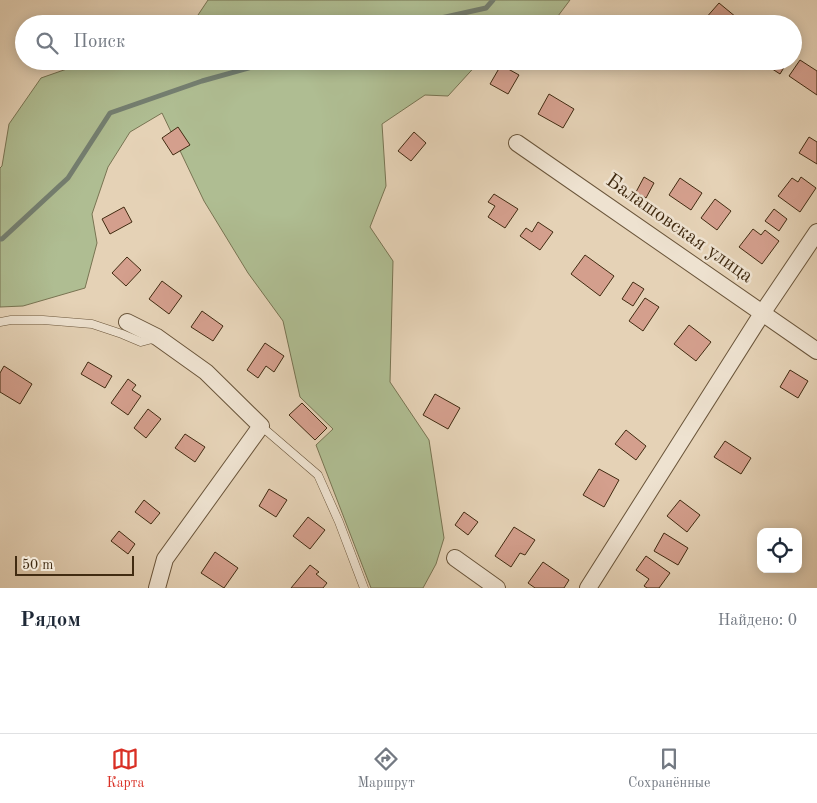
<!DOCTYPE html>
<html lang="ru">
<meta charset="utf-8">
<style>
:root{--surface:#fff;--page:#f6f6f7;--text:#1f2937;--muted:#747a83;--line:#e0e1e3;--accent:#d93025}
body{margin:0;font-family:"Old Standard TT",serif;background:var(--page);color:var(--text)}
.controls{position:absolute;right:15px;bottom:15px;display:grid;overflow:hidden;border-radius:10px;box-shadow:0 2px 12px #0003}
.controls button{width:45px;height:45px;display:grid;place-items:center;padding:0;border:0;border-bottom:1px solid var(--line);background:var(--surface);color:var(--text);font:25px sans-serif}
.scale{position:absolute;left:15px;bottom:12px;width:119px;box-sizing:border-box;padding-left:5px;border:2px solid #412b11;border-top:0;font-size:14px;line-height:18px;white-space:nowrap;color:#412b11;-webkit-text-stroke:4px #eee2d0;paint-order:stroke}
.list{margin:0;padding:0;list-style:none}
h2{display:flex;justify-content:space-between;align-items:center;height:65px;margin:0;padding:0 20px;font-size:21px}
h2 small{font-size:16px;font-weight:400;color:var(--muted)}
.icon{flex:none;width:28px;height:28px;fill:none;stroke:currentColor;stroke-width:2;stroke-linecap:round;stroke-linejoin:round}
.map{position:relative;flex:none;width:817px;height:588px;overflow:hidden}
.search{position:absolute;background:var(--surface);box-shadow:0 2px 12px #0003;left:15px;right:15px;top:15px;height:55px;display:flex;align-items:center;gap:12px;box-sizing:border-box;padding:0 18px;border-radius:28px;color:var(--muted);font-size:19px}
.sheet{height:145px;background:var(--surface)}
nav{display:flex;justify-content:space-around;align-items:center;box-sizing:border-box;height:70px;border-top:1px solid var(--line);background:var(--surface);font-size:14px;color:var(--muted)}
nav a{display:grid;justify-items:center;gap:2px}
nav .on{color:var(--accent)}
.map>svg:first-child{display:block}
</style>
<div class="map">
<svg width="817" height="588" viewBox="0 0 817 588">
<rect width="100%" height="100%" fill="#e5d2b6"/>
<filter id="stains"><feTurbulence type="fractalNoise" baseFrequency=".004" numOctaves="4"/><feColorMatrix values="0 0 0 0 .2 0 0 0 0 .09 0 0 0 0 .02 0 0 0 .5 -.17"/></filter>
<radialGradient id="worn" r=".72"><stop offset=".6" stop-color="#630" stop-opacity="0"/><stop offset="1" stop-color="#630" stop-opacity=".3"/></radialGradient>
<g fill="#afbd92" stroke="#787452">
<polygon points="208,0 570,0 552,24 192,24"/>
<polygon points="158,61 480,61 448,96 425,95 382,124 386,186 370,227 393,261 390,382 429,440 444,538 436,564 423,588 371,588 316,445 333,429 300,397 283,321 248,273 204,201 162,113 130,132 108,167 92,214 97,243 85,288 23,306 0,307 0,168 2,166 9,124 41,78 84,63 119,68 156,63"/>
</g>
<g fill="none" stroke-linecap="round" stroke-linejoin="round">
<g stroke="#747f71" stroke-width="5">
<polyline points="414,24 486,8 493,0"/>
<polyline points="0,239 2,239 68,178 110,113 202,81 274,61"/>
</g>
</g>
<g fill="#d49f8d" stroke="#412b11">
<polygon points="719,3 742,22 740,24 711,24 705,19"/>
<polygon points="800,60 817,71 817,95 789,76"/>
<polygon points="760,61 788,61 780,74"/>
<polygon points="501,65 519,75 508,94 490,84"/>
<polygon points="549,94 574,109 563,128 538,114"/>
<polygon points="178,127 190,145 173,155 162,138"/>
<polygon points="414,132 426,143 411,161 398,151"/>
<polygon points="809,137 817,142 817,164 799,153"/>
<polygon points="644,177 654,183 646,198 636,192"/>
<polygon points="801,177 816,188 800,212 778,196 792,178 798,182"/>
<polygon points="680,178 702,193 691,210 669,195"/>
<polygon points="494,194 518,209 505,228 488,217 495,206 488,202"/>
<polygon points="715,199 731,211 717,230 701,218"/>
<polygon points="124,207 132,222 110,234 102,219"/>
<polygon points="774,209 787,219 779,231 765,221"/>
<polygon points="538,222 553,232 540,250 520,236 526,228 532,232"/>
<polygon points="753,229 761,235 765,230 779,241 762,264 739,247"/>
<polygon points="585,255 614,276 600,296 571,274"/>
<polygon points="127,257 141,270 126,286 112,273"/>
<polygon points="162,281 182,296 169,314 149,299"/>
<polygon points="633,282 644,289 633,306 622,299"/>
<polygon points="645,298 659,307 643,331 629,321"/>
<polygon points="202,311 223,326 213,341 191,327"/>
<polygon points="689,325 711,342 696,361 674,344"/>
<polygon points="265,343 284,356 274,372 266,366 258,378 247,370"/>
<polygon points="88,362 112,376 105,388 81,374"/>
<polygon points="4,366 32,384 20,404 0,392 0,373"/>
<polygon points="790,370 808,381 798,398 780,387"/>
<polygon points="128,379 136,385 132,390 141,396 128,415 111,403"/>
<polygon points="435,394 460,408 448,429 423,415"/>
<polygon points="302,403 327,428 315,440 289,415"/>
<polygon points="148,409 161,419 146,438 134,428"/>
<polygon points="626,430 646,446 636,460 615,444"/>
<polygon points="185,434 205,447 195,462 175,448"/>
<polygon points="725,441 751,458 741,474 714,457"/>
<polygon points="599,469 619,480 604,507 583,495"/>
<polygon points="269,489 287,500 276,517 259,506"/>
<polygon points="144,500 160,513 151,524 135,512"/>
<polygon points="680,500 700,515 687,532 667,516"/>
<polygon points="464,512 478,522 468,535 455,525"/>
<polygon points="308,517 325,530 310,549 293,536"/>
<polygon points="514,527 535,540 525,555 520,553 511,567 495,556"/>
<polygon points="119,531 135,544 128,554 111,541"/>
<polygon points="664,533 688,548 678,565 654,551"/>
<polygon points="215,552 238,568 224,588 201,573"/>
<polygon points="646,556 670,573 659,588 647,588 644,586 649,579 636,570"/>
<polygon points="543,562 569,580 564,588 535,588 528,583"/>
<polygon points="310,565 319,572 316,574 327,583 323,588 291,588"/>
</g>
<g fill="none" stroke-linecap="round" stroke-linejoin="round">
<g stroke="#6a553a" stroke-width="9">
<g id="service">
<polyline points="0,322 11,320 43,320 92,324 122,334 141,342 156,338"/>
<polyline points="261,426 318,475 339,522 364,588"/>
</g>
</g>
<g stroke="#6a553a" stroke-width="18">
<g id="minor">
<polyline points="517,143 817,351"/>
<polyline points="127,322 157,337 206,372 261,426 165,559 157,588"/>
<polyline points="455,558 497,588"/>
<polyline points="588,588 763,312 817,232"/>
</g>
</g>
<use href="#service" stroke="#eee2d0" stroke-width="8"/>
<use href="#minor" stroke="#eee2d0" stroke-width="16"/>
</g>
<g text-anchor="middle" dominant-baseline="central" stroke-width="5" stroke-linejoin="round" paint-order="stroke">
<g font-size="20" fill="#412b11" stroke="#eee2d0">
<text transform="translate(679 229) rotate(35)">Балашовская улица</text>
</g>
</g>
<rect width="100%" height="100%" filter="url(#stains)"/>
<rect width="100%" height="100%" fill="url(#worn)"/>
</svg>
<div class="controls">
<button><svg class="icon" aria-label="locate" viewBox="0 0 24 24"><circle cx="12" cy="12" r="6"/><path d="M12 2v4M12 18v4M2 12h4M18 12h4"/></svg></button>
</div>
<div class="scale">50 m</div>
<div class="search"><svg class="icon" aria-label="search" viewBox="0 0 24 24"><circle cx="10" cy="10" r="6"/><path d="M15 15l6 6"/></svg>Поиск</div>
</div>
<section class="sheet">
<h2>Рядом<small>Найдено: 0</small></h2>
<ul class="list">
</ul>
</section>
<nav>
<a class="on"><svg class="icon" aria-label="map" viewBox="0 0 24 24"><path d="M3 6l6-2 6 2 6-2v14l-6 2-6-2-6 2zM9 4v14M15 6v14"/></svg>Карта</a>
<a><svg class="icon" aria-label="directions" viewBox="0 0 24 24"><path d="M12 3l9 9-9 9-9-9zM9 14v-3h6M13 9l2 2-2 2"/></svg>Маршрут</a>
<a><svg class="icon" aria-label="saved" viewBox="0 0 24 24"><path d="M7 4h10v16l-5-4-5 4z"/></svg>Сохранённые</a>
</nav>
